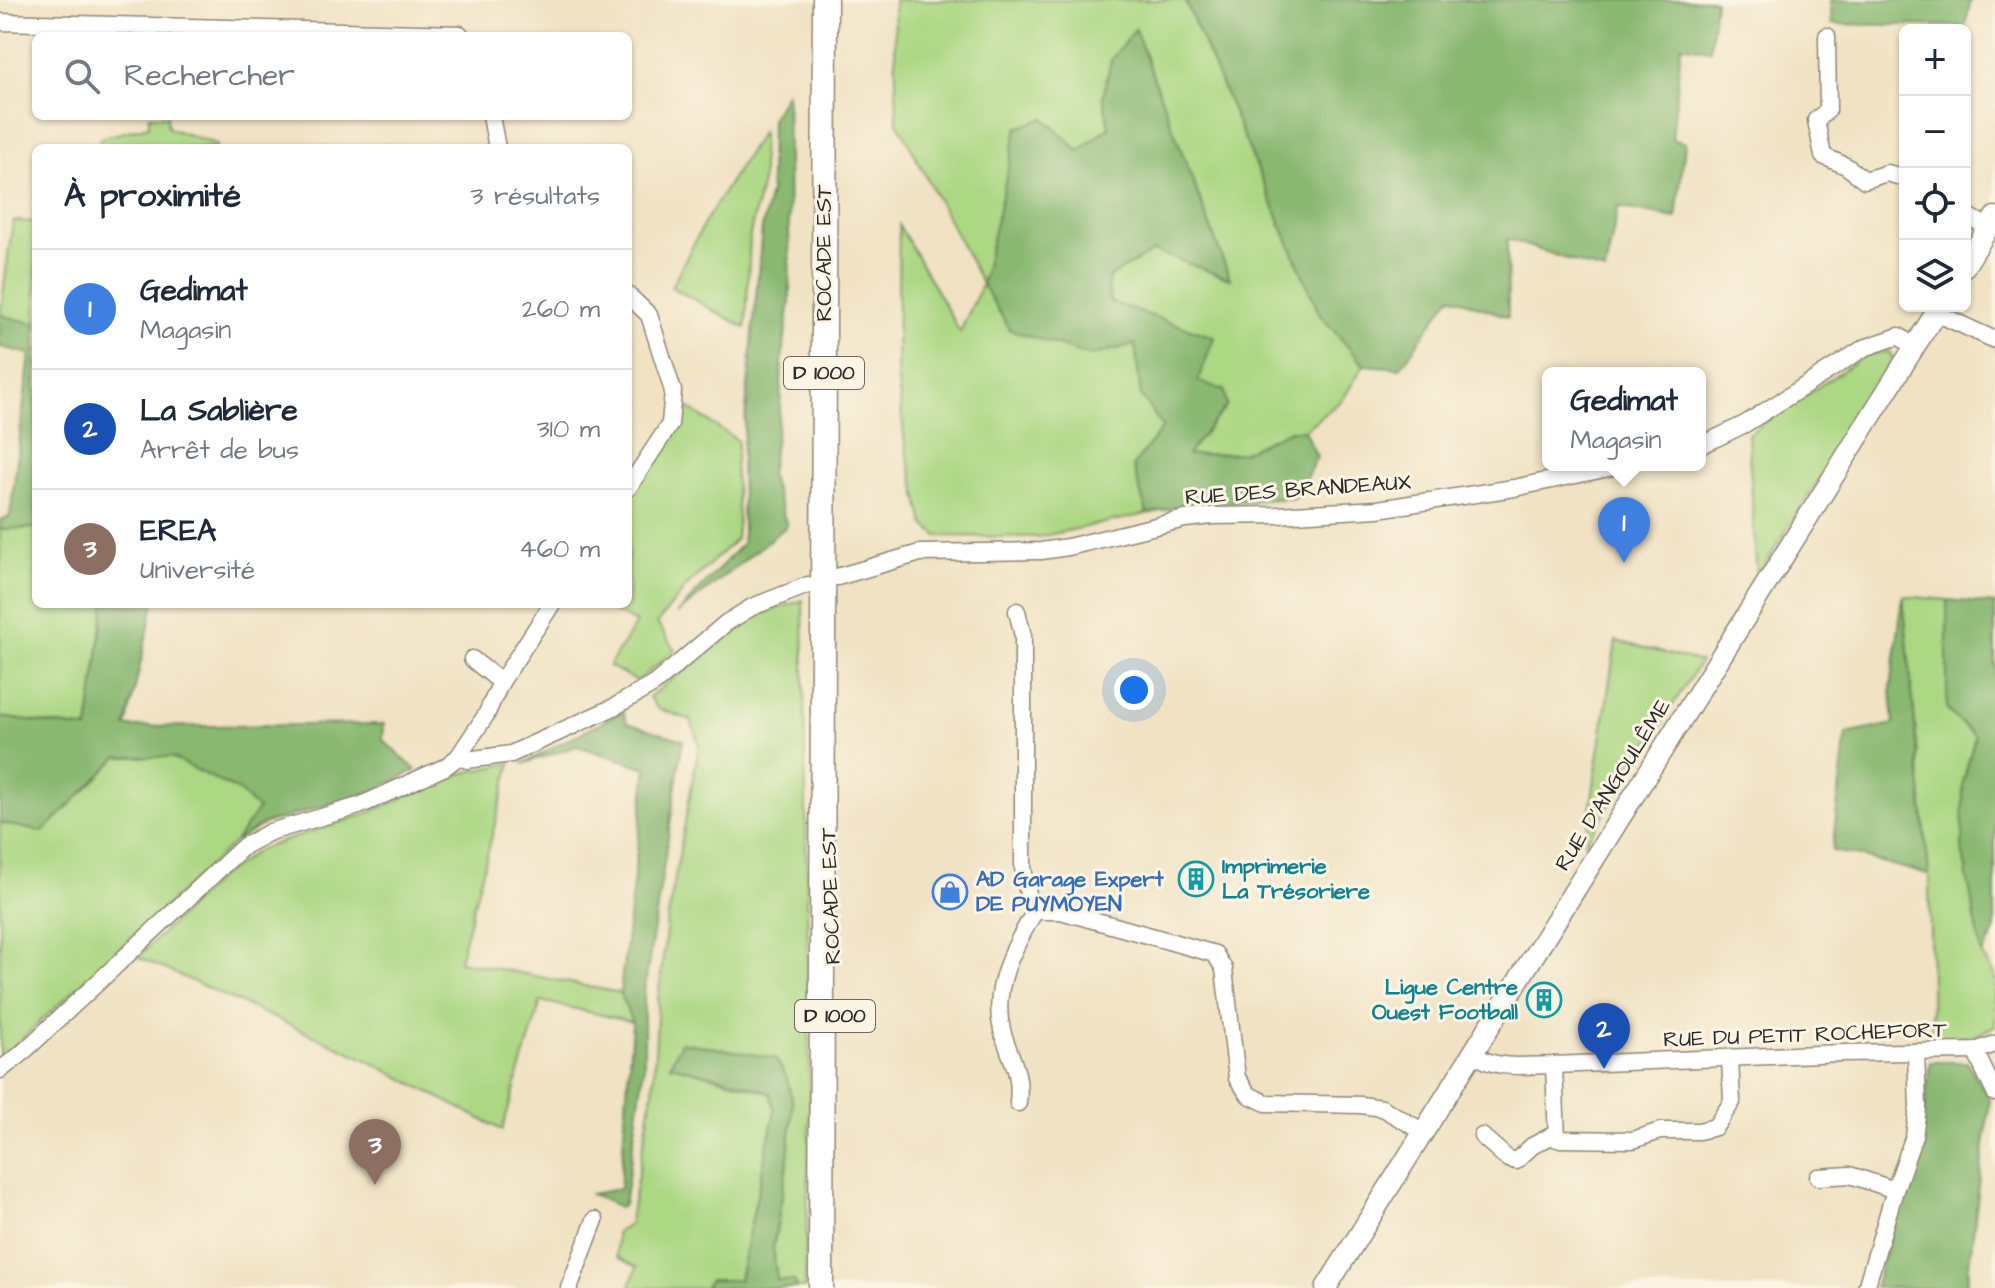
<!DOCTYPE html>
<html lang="fr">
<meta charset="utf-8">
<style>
:root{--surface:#fff;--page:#f2f2f3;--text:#1f2937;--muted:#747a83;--line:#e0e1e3;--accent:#b5179e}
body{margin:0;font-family:"Architects Daughter",sans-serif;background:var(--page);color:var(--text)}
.controls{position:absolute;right:24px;top:24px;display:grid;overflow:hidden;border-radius:12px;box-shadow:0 2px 6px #0004}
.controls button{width:72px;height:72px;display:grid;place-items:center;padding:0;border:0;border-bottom:2px solid var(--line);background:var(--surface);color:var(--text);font:40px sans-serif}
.you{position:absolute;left:1134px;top:690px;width:28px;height:28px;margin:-20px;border:6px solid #fff;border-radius:50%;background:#1a73e8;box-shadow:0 0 0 12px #1a73e833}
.badge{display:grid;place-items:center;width:52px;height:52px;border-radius:50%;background:var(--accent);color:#fff;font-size:26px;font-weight:700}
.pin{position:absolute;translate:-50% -66px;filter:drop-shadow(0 2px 4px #0008)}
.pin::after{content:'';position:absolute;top:42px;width:28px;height:24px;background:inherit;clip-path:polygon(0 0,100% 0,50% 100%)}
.popup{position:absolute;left:1542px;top:367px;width:164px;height:104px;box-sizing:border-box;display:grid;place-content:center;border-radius:12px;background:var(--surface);filter:drop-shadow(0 2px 6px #0005);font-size:26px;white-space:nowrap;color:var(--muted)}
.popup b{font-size:30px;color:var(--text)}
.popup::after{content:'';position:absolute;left:50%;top:100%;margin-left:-16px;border:16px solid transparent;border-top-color:var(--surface)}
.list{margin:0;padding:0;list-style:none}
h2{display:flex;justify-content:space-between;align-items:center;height:104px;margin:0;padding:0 32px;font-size:34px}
h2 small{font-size:26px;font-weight:400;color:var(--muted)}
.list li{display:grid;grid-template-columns:52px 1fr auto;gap:24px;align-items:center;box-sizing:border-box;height:120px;padding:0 32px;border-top:2px solid var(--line)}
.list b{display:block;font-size:30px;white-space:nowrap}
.list p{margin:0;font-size:26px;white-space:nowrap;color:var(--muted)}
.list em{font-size:26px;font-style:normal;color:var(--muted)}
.icon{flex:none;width:44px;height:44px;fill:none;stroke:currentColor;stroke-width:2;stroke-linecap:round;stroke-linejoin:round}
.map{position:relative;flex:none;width:1995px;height:1288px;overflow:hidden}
.search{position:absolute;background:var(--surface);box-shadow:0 2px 6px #0004;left:32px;top:32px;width:600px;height:88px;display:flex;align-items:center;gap:20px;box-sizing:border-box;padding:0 28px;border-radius:12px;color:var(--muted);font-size:30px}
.panel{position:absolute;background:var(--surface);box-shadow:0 2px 6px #0004;left:32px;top:144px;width:600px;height:464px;border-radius:12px}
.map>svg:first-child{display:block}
</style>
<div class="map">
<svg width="1995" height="1288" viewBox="0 0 1995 1288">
<rect width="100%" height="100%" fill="#fcf5e5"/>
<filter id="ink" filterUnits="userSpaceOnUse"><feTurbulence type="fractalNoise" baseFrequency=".0125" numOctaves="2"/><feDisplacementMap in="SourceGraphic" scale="16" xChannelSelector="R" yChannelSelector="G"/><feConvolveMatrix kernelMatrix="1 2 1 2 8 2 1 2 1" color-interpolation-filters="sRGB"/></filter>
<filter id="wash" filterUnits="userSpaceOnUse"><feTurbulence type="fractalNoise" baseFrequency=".006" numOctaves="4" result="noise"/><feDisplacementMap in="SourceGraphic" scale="32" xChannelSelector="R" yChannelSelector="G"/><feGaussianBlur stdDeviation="1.8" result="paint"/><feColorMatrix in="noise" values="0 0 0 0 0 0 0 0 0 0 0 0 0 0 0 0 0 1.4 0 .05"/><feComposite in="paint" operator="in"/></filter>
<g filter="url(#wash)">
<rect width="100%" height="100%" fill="#f0e2c3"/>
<g fill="#acd783" stroke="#6c8157" stroke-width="2">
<polygon points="894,0 1185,0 1320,315 1364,365 1343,399 1304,430 1290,430 1241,453 1186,455 1198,381 1214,337 1110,302 1108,278 1154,251 1230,278 1135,29 1103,96 1109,127 1079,151 1044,119 982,284 1135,344 1141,396 1163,427 1133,466 1147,514 1038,537 938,536 924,524 905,444 897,373 899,225 960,332 982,284 897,121"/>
<polygon points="149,116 167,116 168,128 216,144 216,148 100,148 100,138 149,126"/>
<polygon points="762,131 762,182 750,234 746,328 671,287 706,220"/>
<polygon points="13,221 36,222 36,324 0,315"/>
<polygon points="1889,352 1894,361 1757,577 1748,434 1867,354"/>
<polygon points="684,405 738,441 735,471 738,517 736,539 686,587 657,623 675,650 637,681 609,666 636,623 599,604 628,604 628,498 673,432"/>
<polygon points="36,528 36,604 105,604 88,729 0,717 0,529"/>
<polygon points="1903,596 1947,600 1947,710 1975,736 1963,783 1982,955 1995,977 1995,1026 1972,1037 1932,1041 1929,875"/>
<polygon points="803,600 810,1112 805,1288 796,1288 795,1281 777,1280 773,1249 788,1160 787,1078 670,1064 770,1093 775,1110 739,1280 710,1280 704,1288 629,1288 637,1267 617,1257 616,1233 629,1225 653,1091 658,1000 667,922 699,745 691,720 658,709 649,697 754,616"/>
<polygon points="1616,641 1700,662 1585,844"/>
<polygon points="117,757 171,757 239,791 259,809 235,842 0,1059 0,823 43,832"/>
<polygon points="511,763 459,961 620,993 632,1022 541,1001 502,1130 359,1056 138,957 217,879 260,849 363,815 459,774"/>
</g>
<g fill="#89b871" stroke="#5a724e" stroke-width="2">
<polygon points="1185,0 1715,0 1710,50 1681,45 1672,139 1685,143 1676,218 1618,207 1605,272 1507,239 1508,317 1451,296 1400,368 1364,365 1320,315"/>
<polygon points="1830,0 1971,0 1965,26 1832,24"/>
<polygon points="1135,29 1230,279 1154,251 1108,278 1110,302 1214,337 1198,381 1224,390 1227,405 1187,455 1241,453 1290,430 1304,430 1317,457 1295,498 1194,504 1147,514 1133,466 1163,427 1141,396 1135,344 1091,356 1010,330 982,284 1017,128 1044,118 1079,151 1109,127 1103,96 1111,60"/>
<polygon points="787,92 790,301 782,360 780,411 770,474 787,526 677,614 742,544 743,533 741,468 762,229 770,192 771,119"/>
<polygon points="0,315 36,324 36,528 0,529 0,520 10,516 30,354 0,347"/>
<polygon points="1903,596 1929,875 1855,855 1832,851 1846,734 1894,724 1891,688"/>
<polygon points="1947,600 1995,604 1995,932 1982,955 1962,849 1963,783 1975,736 1947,710"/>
<polygon points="105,604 154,604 126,727 384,724 383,740 416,770 373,791 264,824 235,842 258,809 239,791 171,757 118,757 43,832 0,823 0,717 88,729"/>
<polygon points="623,711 627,723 683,740 644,992 644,1068 624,1205 619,1207 591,1194 620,1189 632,1023 620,993 647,768 577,746 522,764"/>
<polygon points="681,1042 775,1058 787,1078 793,1103 788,1160 773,1249 777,1280 795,1281 796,1288 704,1288 710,1280 739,1280 775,1110 770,1093 736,1081 670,1065"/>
<polygon points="1930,1062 1967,1062 1990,1099 1967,1281 1965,1288 1874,1288 1922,1129"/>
</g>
</g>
<g filter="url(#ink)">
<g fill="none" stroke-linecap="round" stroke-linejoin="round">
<g stroke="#8e8677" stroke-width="19">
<g id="minor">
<polyline points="0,22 460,34"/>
<polyline points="1827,36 1828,110 1816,120 1823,156 1846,166 1865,180 1887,173 1905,178"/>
<polyline points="491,116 497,148"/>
<polyline points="1965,214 1989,228"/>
<polyline points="628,295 649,315 673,391 670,424 628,488"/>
<polyline points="1936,313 1995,340"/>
<polyline points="1700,446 1745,424 1864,348 1899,336 1914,347"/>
<polyline points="837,577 920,553 1041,551 1068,547 1185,519 1212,516 1277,515 1378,509 1514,488 1623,465"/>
<path d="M 1017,611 L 1023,636 L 1023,868 L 1029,899 L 1035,911 C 1014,947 991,987 1002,1030 C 1010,1060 1022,1070 1018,1103"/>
<polyline points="472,659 501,682"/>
<polyline points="458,757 467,760 511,754 614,707 654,684 726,623 752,607 808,585"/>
<polyline points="1035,911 1061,911 1215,954 1224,969 1237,1078 1249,1095 1266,1103 1361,1105 1382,1108 1424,1132"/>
<polyline points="1975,1051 1995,1093"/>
<path d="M 1474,1054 C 1496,1071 1527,1065 1554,1065 L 1843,1053 L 1975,1051 L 1995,1044"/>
<polyline points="1554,1065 1557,1139 1633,1140 1660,1131 1699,1131 1715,1127 1732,1102 1730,1058"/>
<polyline points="0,1070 19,1056 244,846 270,832 359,806 445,767 458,757 486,715 501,682 552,604"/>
<polyline points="1482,1136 1508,1159 1516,1161 1532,1146 1555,1134"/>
<polyline points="1818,1177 1850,1175 1895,1190"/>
<polyline points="569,1288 595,1220"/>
<polyline points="1866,1288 1895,1190 1914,1136 1918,1108 1916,1052"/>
</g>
</g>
<g stroke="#8e8677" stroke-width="23">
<g id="tertiary">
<polyline points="1965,266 1995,217"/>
<polyline points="1326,1288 1940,306"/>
</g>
</g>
<g stroke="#8e8677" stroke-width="27">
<polyline id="primary" points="821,1288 825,0"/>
</g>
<use href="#minor" stroke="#fff" stroke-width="16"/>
<use href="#tertiary" stroke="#fff" stroke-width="20"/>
<use href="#primary" stroke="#fff" stroke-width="24"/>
</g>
</g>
<defs>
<g id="building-ring" transform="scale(1.8)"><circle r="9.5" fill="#fcf5e5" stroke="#0f9aa8" stroke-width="1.5"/><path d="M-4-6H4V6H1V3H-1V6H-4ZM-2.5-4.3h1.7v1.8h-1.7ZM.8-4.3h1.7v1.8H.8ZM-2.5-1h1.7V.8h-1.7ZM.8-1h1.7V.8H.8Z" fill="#0f9aa8"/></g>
<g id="shop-ring" transform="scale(1.8)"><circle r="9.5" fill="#fcf5e5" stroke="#3f7fe0" stroke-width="1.5"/><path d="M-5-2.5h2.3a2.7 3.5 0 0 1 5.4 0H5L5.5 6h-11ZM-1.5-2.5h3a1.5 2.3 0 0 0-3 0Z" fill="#3f7fe0"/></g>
</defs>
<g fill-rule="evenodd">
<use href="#building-ring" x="1196" y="879"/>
<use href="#shop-ring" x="950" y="892"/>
<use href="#building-ring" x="1544" y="1000"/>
</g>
<g text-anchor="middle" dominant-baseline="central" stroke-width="6" stroke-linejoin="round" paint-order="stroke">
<g fill="#fcf5e5" stroke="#6a6863" stroke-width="2">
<rect x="784" y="357" width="80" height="32" rx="6"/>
<rect x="795" y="1000" width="80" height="32" rx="6"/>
</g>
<g font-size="20" font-weight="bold" fill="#2b2b2b">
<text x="824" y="373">D 1000</text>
<text x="835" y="1016">D 1000</text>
</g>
<g font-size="22" fill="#2b2b2b" stroke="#fcf5e5">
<text transform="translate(824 253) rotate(-90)">ROCADE EST</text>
<text transform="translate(1298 490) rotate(-4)">RUE DES BRANDEAUX</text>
<text transform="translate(1613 785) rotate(-58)">RUE D'ANGOULÊME</text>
<text transform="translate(831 896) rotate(-92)">ROCADE EST</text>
<text transform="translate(1805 1035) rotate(-2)">RUE DU PETIT ROCHEFORT</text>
</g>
<g font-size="22" font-weight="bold" fill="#0d838f" stroke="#fcf5e5" text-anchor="start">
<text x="1222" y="866">Imprimerie<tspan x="1222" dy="25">La Trésoriere</tspan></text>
<text x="1518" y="987" text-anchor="end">Ligue Centre<tspan x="1518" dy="25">Ouest Football</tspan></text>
</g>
<g font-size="22" font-weight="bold" fill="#366cbe" stroke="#fcf5e5" text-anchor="start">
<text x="976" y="879">AD Garage Expert<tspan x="976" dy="25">DE PUYMOYEN</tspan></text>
</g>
</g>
</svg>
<div class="controls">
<button>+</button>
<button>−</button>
<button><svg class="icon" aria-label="locate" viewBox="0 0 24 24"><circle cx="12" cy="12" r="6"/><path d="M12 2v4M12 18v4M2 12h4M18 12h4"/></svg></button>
<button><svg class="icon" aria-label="layers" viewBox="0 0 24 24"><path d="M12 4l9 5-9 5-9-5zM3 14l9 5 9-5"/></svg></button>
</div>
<div class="you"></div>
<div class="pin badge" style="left:1624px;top:563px;background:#3f7fe0">1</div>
<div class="popup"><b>Gedimat</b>Magasin</div>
<div class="pin badge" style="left:1604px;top:1069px;background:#1a4fb4">2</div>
<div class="pin badge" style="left:375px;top:1185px;background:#8d6e63">3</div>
<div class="search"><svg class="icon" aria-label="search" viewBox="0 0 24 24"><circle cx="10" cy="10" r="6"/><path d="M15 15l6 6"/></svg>Rechercher</div>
<section class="panel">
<h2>À proximité<small>3 résultats</small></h2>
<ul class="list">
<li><span class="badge" style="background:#3f7fe0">1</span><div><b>Gedimat</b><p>Magasin</p></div><em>260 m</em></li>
<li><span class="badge" style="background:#1a4fb4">2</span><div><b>La Sablière</b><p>Arrêt de bus</p></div><em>310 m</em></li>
<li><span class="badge" style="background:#8d6e63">3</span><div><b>EREA</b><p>Université</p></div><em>460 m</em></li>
</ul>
</section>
</div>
